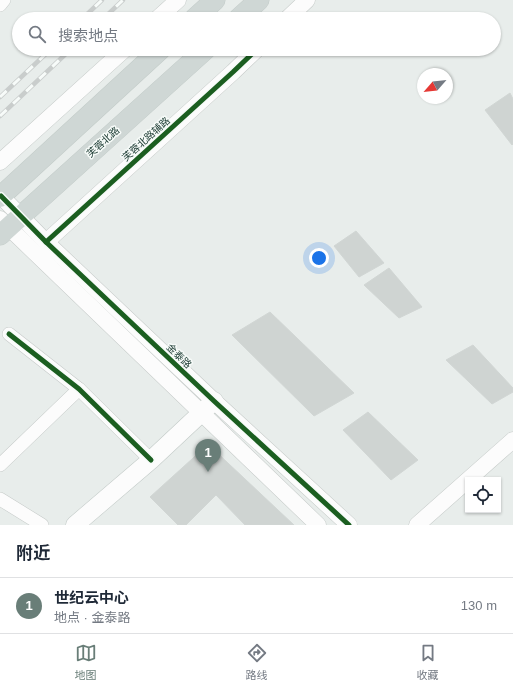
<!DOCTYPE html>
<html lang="zh">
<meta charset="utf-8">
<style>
:root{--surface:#fff;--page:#f2f2f3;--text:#1f2937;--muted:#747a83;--line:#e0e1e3;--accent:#697e78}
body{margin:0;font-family:Arial,"Noto Sans SC",sans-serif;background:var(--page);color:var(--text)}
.controls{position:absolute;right:12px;bottom:12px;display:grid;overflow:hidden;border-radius:0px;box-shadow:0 1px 3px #0004}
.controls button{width:36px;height:36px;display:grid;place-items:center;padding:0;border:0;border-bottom:1px solid var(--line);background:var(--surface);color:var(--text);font:20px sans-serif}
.compass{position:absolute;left:417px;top:68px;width:36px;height:36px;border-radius:50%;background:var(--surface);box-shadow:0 1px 3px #0004;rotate:242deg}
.you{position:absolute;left:319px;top:258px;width:14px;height:14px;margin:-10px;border:3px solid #fff;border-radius:50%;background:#1a73e8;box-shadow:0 0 0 6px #1a73e833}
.badge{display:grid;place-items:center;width:26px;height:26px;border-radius:50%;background:var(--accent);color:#fff;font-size:13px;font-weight:700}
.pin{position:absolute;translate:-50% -33px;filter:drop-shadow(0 1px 2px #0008)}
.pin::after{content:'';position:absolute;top:21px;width:14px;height:12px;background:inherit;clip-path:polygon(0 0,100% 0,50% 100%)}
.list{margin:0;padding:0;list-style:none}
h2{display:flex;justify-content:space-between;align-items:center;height:52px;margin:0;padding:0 16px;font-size:17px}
h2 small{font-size:13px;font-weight:400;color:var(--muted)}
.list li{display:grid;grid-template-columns:26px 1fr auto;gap:12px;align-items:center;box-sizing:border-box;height:56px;padding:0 16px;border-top:1px solid var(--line)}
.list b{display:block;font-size:15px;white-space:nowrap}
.list p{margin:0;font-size:13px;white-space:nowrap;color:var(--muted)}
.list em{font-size:13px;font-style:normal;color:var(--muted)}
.icon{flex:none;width:22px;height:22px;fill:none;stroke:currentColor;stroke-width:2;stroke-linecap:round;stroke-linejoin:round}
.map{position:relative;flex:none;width:513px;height:525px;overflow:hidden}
.search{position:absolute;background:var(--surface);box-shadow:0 1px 3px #0004;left:12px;right:12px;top:12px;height:44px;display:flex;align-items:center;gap:10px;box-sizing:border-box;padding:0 14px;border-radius:22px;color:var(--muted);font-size:15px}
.sheet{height:108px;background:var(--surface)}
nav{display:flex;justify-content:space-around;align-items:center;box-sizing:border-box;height:56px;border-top:1px solid var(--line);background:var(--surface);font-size:11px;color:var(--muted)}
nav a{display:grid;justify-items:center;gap:2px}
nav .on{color:var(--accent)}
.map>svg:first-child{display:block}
</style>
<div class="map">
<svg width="513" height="525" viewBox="0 0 513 525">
<rect width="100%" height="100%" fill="#e8edeb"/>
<g fill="#cfd4d2" stroke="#d1d6d4">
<polygon points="510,93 513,99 513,144 512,145 485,110"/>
<polygon points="356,231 384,263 359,277 334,246"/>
<polygon points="389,268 422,307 399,318 364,285"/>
<polygon points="270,312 354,393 314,416 232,335"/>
<polygon points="473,345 513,388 513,392 492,404 446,360"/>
<polygon points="368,412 418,460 391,480 343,430"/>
<polygon points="212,448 294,525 245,525 216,495 186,525 178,525 150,497 203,449"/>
</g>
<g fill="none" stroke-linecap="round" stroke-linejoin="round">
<g stroke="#c5cac8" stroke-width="14">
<g id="minor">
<polyline points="0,5 4,0"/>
<polyline points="9,334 79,389 151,460"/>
<polyline points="0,465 79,389"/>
<polyline points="0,499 42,525"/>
</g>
</g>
<g stroke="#c5cac8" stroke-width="17">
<g id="tertiary">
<polyline points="157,19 178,0"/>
<polyline points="287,19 307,0"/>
<polyline points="0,162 125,49"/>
<polyline points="1,196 46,242 214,401 349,525"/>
<polyline points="0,219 318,525"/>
<polyline points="46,242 233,72 257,49"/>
<polyline points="417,525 513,440"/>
</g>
</g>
<g stroke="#c3cbc8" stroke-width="19">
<polyline id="secondary" points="75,525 151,460 214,401"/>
</g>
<g stroke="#c3ccc9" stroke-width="21">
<g id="primary">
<polyline points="194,19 215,0"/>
<polyline points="238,19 259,0"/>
<polyline points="0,197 161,49"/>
<polyline points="0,235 206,49"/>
</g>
</g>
<use href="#minor" stroke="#fcfcfc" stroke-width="13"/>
<use href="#tertiary" stroke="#fcfcfc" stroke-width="16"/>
<use href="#secondary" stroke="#fcfcfc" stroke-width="18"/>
<use href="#primary" stroke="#cfd7d5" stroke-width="20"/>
<g stroke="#c9cdcc" stroke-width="4.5">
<g id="rail">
<polyline points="82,19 102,0"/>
<polyline points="103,19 123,0"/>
<polyline points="0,97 51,49"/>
<polyline points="0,116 71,49"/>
</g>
</g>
<use href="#rail" stroke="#f7fbf9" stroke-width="3" stroke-dasharray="9" stroke-linecap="butt"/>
<g stroke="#f7fbf9" stroke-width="8">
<g id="cycleway">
<polyline points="1,196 46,242 214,401 349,525"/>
<polyline points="46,242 233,72 257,49"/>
<polyline points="9,334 79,389 151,460"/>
</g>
</g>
<use href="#cycleway" stroke="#1b5e20" stroke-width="5"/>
</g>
<g text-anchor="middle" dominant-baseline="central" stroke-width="3" stroke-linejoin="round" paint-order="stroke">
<g font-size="10" fill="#24423a" stroke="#f7fbf9">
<text transform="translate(146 139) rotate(-42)">芙蓉北路辅路</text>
<text transform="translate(103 142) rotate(-42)">芙蓉北路</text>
<text transform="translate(179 356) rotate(44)">金泰路</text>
</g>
</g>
</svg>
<div class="controls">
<button><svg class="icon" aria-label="locate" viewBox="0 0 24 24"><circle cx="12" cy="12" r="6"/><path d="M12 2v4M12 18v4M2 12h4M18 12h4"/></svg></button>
</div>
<svg class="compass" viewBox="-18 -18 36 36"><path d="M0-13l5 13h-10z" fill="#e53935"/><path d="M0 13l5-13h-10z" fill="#747a83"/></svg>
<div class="you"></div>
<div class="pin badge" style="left:208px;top:472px">1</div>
<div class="search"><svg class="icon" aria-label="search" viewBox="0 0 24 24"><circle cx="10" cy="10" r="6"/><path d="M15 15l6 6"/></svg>搜索地点</div>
</div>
<section class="sheet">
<h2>附近<small></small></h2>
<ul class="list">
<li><span class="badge">1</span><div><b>世纪云中心</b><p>地点 · 金泰路</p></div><em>130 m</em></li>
</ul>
</section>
<nav>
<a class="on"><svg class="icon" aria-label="map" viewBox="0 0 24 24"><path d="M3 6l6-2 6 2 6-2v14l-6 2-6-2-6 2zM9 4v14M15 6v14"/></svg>地图</a>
<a><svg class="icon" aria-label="directions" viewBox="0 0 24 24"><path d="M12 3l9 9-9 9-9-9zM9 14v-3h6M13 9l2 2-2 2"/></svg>路线</a>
<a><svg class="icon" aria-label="saved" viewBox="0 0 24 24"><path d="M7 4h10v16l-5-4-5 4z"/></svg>收藏</a>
</nav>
